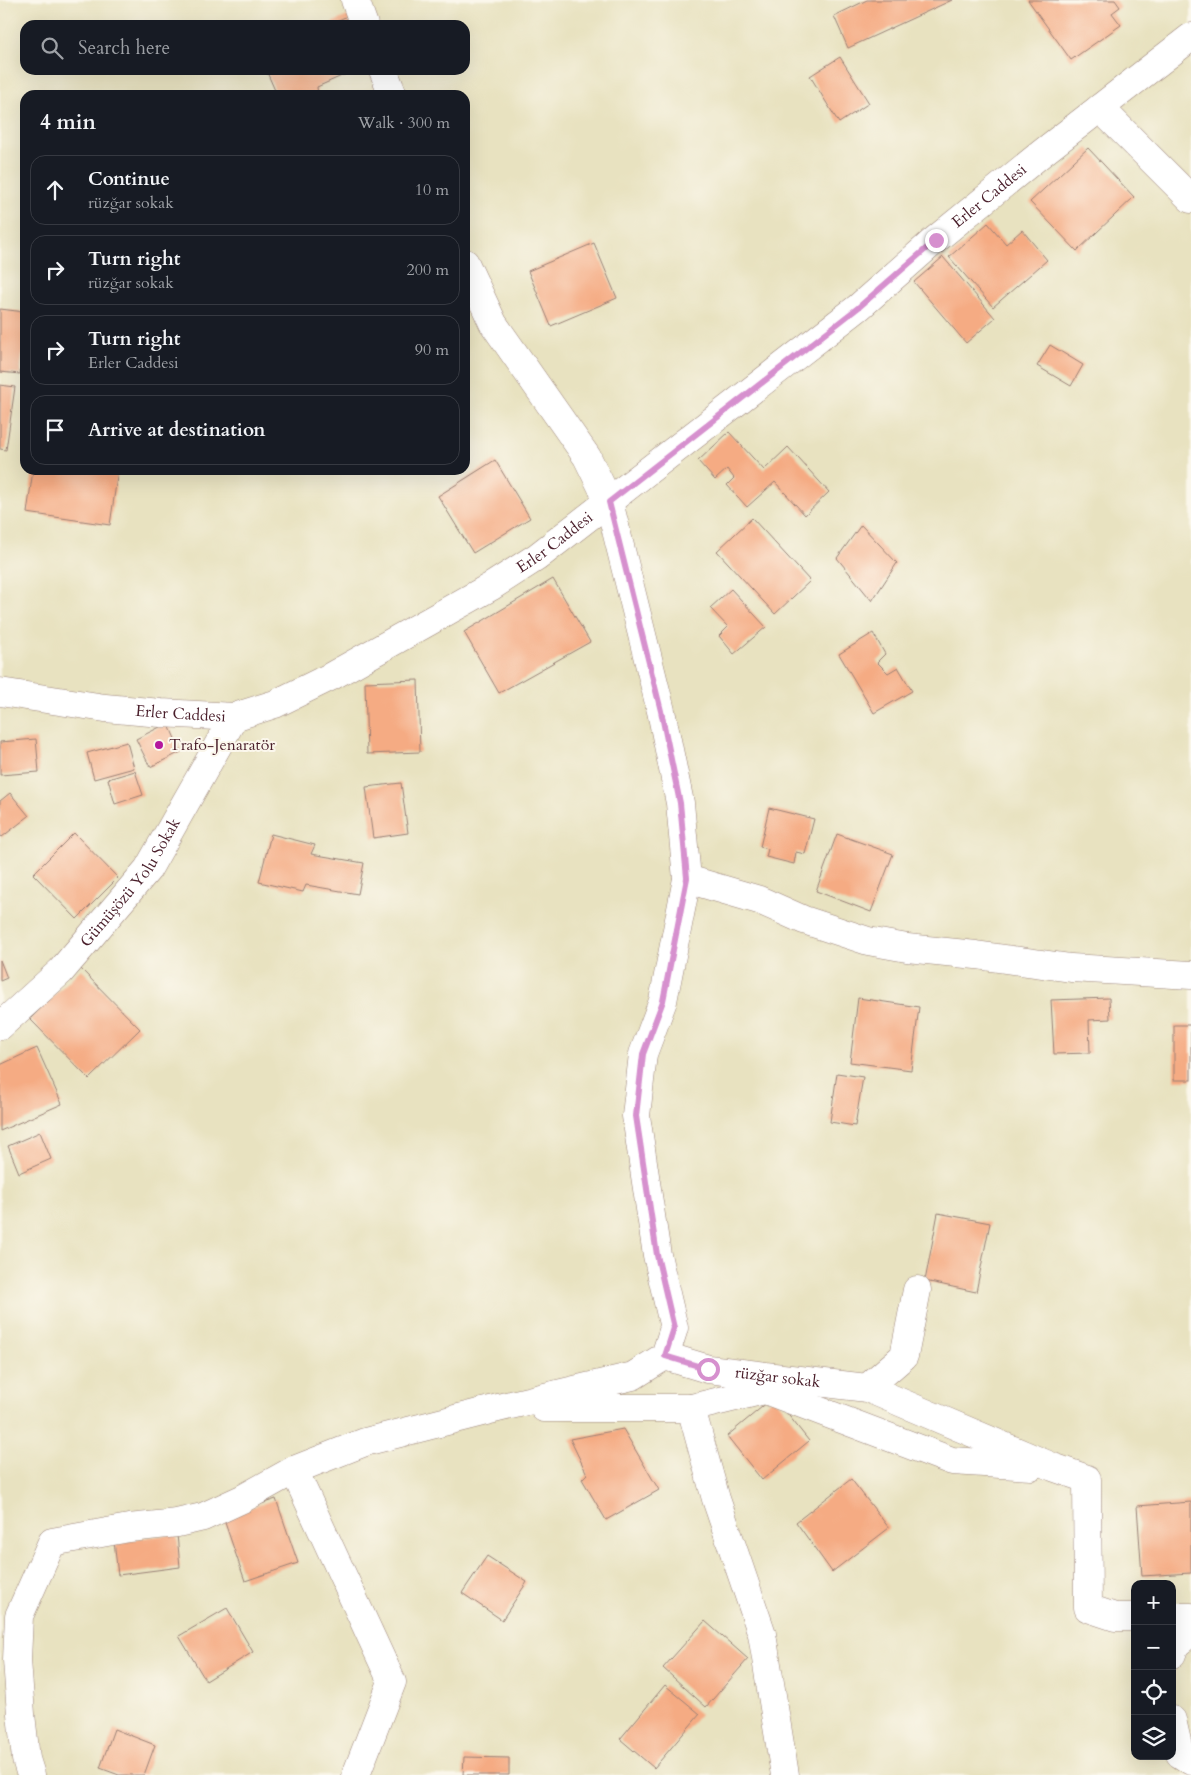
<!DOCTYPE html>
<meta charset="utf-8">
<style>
:root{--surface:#171b24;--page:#242831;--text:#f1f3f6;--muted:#9ea1a6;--line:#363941}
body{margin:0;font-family:Cardo,serif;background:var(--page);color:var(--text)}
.controls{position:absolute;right:15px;bottom:15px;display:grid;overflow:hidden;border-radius:10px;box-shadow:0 5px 20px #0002}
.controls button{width:45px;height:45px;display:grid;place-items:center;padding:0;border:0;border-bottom:1px solid var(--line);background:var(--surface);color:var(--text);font:25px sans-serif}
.stop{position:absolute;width:15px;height:15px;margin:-11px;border:4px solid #d690ce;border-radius:50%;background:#fff}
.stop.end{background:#d690ce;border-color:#fff;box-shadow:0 1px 5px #0008}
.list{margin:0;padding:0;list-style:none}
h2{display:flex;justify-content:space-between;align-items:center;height:65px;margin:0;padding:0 20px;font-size:21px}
h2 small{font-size:16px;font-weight:400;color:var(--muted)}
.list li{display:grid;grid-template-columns:32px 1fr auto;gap:15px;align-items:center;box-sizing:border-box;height:70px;margin:0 10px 10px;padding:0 10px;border:1px solid var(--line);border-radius:15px}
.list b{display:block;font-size:19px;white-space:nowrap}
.list p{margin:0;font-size:16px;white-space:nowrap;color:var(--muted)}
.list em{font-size:16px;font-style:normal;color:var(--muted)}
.icon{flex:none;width:28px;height:28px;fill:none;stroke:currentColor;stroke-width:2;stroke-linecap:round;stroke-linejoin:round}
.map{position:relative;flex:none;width:1191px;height:1775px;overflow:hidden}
.search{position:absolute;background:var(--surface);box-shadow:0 5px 20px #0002;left:20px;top:20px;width:450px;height:55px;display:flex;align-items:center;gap:12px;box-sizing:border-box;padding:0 18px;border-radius:15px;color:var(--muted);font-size:19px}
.panel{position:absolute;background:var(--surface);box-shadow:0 5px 20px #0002;left:20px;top:90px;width:450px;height:385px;border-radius:15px}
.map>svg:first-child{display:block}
</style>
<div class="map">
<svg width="1191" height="1775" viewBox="0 0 1191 1775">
<rect width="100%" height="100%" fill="#fbf7ec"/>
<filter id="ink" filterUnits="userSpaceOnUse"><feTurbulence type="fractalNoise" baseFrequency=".02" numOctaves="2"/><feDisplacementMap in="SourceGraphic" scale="10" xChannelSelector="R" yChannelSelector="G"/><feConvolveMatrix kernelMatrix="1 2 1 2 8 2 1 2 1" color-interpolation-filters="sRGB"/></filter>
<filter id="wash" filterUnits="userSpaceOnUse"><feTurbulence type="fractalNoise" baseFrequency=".0096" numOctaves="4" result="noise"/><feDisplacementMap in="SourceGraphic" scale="20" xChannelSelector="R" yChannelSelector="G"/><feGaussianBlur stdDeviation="1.12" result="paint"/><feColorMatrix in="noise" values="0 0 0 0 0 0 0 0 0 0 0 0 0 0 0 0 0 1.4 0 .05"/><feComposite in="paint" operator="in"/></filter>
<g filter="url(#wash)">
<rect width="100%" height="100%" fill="#e8e2c0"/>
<g id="blocks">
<g fill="#f5ab83">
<polygon points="867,0 952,0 848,48 834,16"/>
<polygon points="1028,0 1115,0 1120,7 1112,13 1121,25 1071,60"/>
<polygon points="350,15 355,25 327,25"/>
<polygon points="840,57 869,103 839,123 810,76"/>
<polygon points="266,70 355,70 317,87 318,95 277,95"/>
<polygon points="1088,148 1134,197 1077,251 1030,202"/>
<polygon points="988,223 1006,244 1022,230 1047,260 993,307 949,257"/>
<polygon points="594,243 617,298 551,326 528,271"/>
<polygon points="943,257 995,318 966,343 914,282"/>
<polygon points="0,309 25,312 25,350 23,350 20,374 0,372"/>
<polygon points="1050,345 1083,365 1071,386 1037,366"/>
<polygon points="0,385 15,387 6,450 0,449"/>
<polygon points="729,432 764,470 788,447 829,492 805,515 775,482 747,507 727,485 734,478 727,469 715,480 698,461"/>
<polygon points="495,460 530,518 473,553 438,496"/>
<polygon points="33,470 118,470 110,525 27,513"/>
<polygon points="752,518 810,581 775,614 717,551"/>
<polygon points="861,525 897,563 872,601 837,558"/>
<polygon points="553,579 590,642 499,693 464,632"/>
<polygon points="731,589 766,627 734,654 719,636 728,627 710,608"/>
<polygon points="873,633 885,654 877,662 888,673 898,667 912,691 874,713 839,654"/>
<polygon points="418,680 420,752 367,754 365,682"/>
<polygon points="168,723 181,752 150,767 136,739"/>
<polygon points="36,739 39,772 0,775 0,742"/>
<polygon points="127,742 134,768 94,779 87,753"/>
<polygon points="135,771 143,795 115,804 108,779"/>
<polygon points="401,783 408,833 373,838 366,787"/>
<polygon points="10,793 29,816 2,837 0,835 0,801"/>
<polygon points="769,808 814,819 805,854 796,852 794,864 766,857 768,849 760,847"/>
<polygon points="74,833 118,878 77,919 33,874"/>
<polygon points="271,834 315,845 311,854 364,863 358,894 306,885 303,892 259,882"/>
<polygon points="837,834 893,854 871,912 816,891"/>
<polygon points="0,960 7,978 0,981"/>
<polygon points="81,969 140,1029 89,1079 30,1019"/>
<polygon points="858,998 919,1007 911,1070 850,1062"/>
<polygon points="1109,998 1110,1019 1089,1020 1090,1053 1054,1054 1051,1000"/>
<rect x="1174" y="1025" width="17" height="55"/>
<polygon points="37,1048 62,1104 0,1131 0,1065"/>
<polygon points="837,1073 863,1077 855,1126 830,1122"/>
<polygon points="40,1132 51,1159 19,1173 8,1146"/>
<polygon points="938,1213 990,1223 976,1292 925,1281"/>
<polygon points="774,1397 809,1441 762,1480 727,1436"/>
<polygon points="623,1429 659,1490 606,1520 582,1479 587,1474 570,1439"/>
<polygon points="851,1479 889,1528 832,1572 796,1522"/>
<polygon points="276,1499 298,1563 245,1581 223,1517"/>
<polygon points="1191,1502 1191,1573 1142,1576 1137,1506"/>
<polygon points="177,1534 180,1567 118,1575 114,1541"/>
<polygon points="487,1556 527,1582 502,1620 462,1593"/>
<polygon points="227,1608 253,1652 206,1681 179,1636"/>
<polygon points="705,1621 748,1659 706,1707 663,1668"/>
<polygon points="665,1685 700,1714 654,1768 620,1739"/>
<polygon points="114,1729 155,1745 144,1775 119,1775 100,1768"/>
<polygon points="464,1757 509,1758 509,1775 463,1775"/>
</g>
</g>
</g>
<g filter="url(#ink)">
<use href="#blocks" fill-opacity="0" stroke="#998076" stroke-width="1"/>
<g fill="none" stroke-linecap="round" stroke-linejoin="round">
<g stroke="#998076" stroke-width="29">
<g id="minor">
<polyline points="355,0 364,25"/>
<polyline points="383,70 393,95"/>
<polyline points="1100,108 1191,199"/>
<path id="s1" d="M 465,263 L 493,323 L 587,457 L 609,502 L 661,711 L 680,803 L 687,879 L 663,1001 L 643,1054 L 636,1116 L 657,1255 L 674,1328 L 665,1356 L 708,1369 L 867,1388 L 1053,1467 L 1087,1479 L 1088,1608 L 1115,1617 L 1135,1617"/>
<path id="s2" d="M 0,692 L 105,708 L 161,713 L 234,717 L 275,704 L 330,677 L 492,586 L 537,557 L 859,307 L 935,240 L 1042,153 L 1191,37"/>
<polyline points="687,879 759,900 804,920 868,941 907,948 976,955 1071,968 1191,975"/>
<path id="s3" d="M 0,1026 L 61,971 L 148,869 L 234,717"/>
<polyline points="867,1388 904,1356 917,1290"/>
<polyline points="544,1408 691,1408 765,1390 952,1461 1031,1466"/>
<polyline points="691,1408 716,1499 762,1634 785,1775"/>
<polyline points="294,1470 392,1682 356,1775"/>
<polyline points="1172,1617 1191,1617"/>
<polyline points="1172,1654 1175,1645 1191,1632"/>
<polyline points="1172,1720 1180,1754 1191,1761"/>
<polyline points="31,1775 26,1759 21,1714 17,1660 19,1616 52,1542 129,1528 177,1523 203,1517 242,1499 294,1470 365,1442 498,1408 633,1376 665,1356"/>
</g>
</g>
<use href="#minor" stroke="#fff" stroke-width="28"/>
</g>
</g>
<g fill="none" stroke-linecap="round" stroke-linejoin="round" filter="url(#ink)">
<polyline stroke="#d690ce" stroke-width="6" points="708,1369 665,1356 674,1328 657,1255 636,1116 643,1054 663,1001 687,878 680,803 661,711 609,502 859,307 936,240"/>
</g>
<circle fill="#b5179e" stroke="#fbf7ec" stroke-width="2" cx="159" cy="745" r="5"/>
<g text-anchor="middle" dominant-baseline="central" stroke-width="4" stroke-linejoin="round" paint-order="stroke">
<g font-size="16" fill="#4a1f2b" stroke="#fbf7ec">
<text stroke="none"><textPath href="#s2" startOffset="1158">Erler Caddesi</textPath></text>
<text stroke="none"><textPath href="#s2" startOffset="602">Erler Caddesi</textPath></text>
<text stroke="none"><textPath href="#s2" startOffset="182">Erler Caddesi</textPath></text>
<text stroke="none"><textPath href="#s3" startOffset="195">Gümüşözü Yolu Sokak</textPath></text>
<text stroke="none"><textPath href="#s1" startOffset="1269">rüzğar sokak</textPath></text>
</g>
<g font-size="16" fill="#4a1f2b" stroke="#fbf7ec" text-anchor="start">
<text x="169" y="745">Trafo-Jenaratör</text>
</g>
</g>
</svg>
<div class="controls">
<button>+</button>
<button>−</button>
<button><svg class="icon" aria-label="locate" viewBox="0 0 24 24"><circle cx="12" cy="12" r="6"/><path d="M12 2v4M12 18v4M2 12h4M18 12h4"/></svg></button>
<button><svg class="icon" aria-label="layers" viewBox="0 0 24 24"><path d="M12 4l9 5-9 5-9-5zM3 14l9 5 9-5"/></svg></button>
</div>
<div class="stop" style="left:708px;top:1369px"></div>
<div class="stop end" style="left:936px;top:240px"></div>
<div class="search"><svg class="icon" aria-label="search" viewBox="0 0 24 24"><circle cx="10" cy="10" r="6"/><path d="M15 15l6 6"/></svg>Search here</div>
<section class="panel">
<h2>4 min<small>Walk · 300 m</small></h2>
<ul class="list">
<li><svg class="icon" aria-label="ahead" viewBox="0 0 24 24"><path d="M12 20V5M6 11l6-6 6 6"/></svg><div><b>Continue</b><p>rüzğar sokak</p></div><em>10 m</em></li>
<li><svg class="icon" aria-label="right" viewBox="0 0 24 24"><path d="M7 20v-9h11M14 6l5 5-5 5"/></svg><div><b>Turn right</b><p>rüzğar sokak</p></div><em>200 m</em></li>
<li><svg class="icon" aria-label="right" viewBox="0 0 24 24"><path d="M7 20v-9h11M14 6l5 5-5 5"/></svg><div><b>Turn right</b><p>Erler Caddesi</p></div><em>90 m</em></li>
<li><svg class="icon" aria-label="arrive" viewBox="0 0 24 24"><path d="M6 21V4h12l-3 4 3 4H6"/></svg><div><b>Arrive at destination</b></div></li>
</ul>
</section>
</div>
